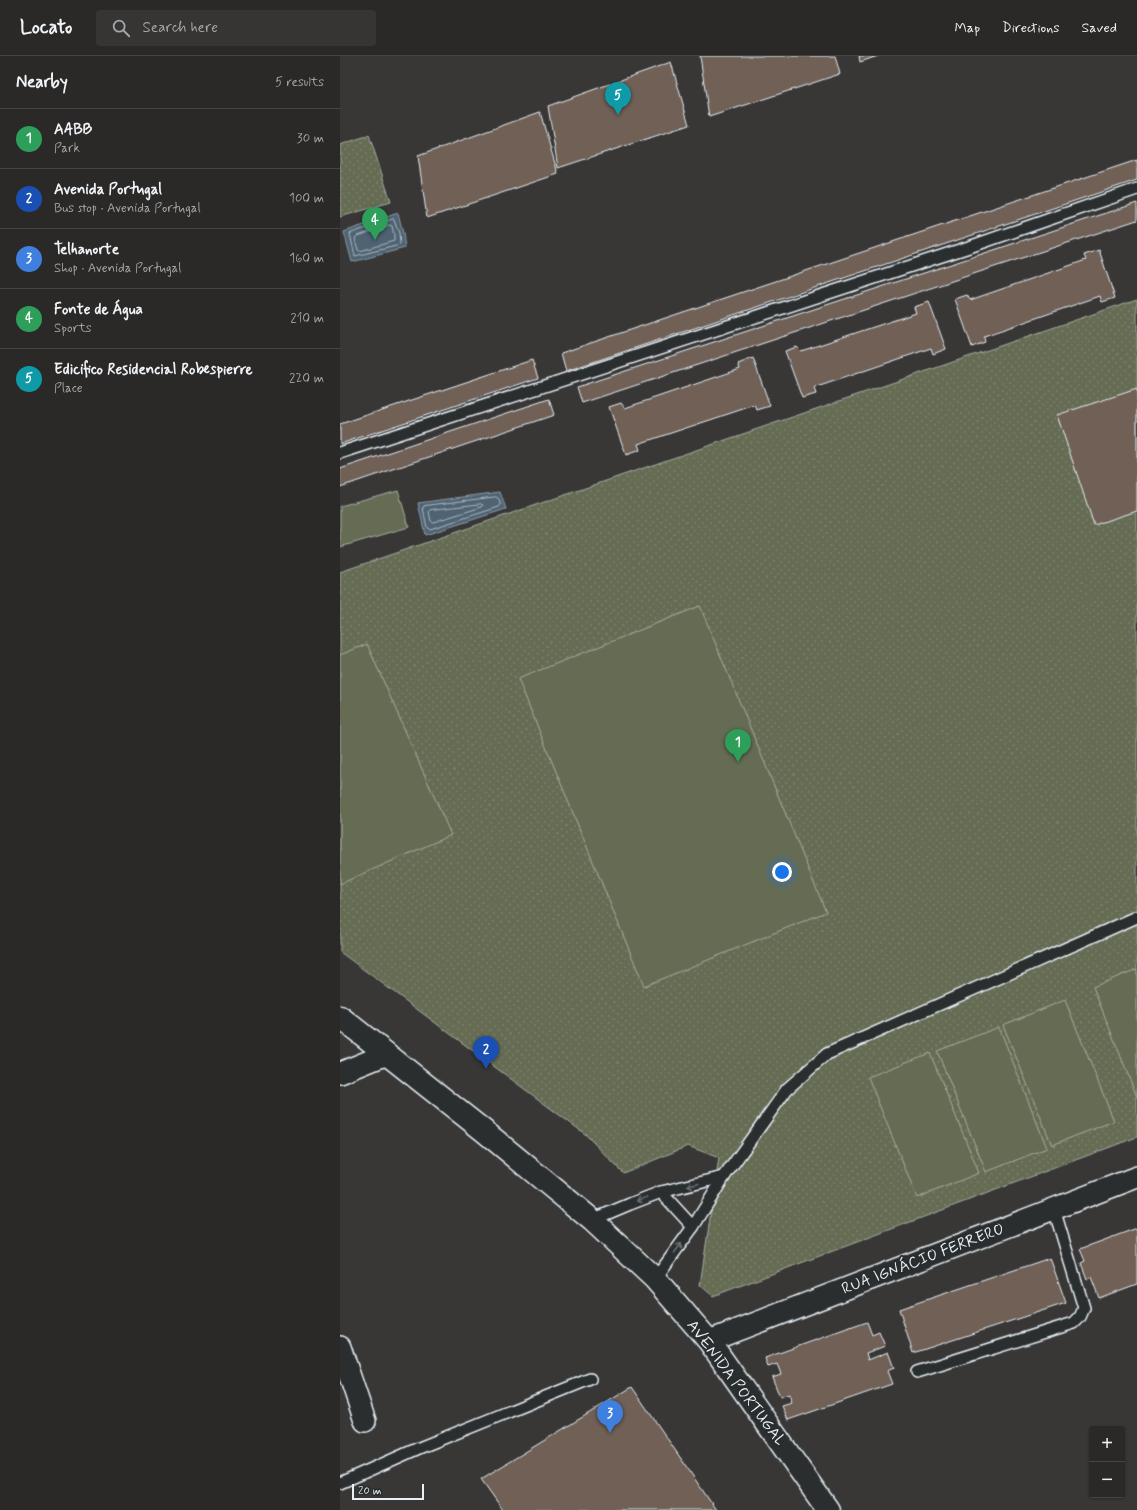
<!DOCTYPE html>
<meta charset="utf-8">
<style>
:root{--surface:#2a2928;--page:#363534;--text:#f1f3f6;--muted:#a5a6a8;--line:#464545;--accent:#ea580c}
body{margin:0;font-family:Mynerve,sans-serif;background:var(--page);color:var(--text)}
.controls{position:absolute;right:12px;bottom:12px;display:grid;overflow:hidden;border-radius:4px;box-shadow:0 1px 3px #0004}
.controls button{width:36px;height:36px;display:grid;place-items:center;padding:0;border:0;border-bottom:1px solid var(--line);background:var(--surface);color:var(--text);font:20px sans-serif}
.scale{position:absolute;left:12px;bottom:10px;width:72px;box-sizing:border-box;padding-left:4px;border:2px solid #e8f1f8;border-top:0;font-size:11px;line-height:14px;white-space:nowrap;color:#e8f1f8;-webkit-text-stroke:3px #2a2d2e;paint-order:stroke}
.you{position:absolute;left:442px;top:816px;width:14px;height:14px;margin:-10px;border:3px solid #fff;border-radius:50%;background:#1a73e8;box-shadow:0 0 0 6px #1a73e833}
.badge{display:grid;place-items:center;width:26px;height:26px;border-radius:50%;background:var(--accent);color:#fff;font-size:13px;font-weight:700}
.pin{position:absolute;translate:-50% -33px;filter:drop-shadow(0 1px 2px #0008)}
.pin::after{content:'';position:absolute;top:21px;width:14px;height:12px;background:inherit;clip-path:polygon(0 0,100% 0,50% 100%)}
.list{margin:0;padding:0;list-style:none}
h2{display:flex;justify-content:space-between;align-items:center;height:52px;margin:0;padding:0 16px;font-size:17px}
h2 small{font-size:13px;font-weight:400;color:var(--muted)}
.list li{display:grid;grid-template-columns:26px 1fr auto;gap:12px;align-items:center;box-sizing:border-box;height:60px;padding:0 16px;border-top:1px solid var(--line)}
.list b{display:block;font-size:15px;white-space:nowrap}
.list p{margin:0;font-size:13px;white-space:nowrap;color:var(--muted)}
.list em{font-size:13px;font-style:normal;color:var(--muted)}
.icon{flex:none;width:22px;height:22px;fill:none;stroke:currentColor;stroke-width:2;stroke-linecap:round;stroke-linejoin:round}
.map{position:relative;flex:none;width:797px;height:1454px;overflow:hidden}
header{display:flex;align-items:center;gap:24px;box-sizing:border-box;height:56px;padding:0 20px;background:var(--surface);border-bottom:1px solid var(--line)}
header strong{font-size:19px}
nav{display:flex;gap:22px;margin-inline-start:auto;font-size:14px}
.search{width:280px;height:36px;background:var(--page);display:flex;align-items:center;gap:10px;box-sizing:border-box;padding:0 14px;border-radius:4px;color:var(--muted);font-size:15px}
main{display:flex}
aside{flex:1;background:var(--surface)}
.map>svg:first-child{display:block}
</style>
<header>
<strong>Locato</strong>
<div class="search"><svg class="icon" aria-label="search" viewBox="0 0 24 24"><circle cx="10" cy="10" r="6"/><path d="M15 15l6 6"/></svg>Search here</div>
<nav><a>Map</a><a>Directions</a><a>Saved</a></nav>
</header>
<main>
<aside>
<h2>Nearby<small>5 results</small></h2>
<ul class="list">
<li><span class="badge" style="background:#2e9e5b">1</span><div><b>AABB</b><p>Park</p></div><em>30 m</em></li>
<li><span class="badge" style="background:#1a4fb4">2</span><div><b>Avenida Portugal</b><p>Bus stop · Avenida Portugal</p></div><em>100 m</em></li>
<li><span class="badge" style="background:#3f7fe0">3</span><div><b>Telhanorte</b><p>Shop · Avenida Portugal</p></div><em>160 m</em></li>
<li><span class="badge" style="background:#2e9e5b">4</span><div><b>Fonte de Água</b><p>Sports</p></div><em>210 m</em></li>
<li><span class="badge" style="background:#0f9aa8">5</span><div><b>Edicifico Residencial Robespierre</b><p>Place</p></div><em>220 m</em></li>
</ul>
</aside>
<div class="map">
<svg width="797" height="1454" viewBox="0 0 797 1454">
<defs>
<pattern id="park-dots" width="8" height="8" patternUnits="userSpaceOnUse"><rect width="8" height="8" fill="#656c52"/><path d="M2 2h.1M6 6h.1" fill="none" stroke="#7b816c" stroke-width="1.8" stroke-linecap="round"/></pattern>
</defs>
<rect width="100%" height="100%" fill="#383736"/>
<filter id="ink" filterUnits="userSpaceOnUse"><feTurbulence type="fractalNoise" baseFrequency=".025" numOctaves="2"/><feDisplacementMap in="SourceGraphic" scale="8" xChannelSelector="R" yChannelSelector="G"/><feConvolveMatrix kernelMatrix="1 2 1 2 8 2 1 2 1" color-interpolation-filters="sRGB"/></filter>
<g filter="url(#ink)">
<g fill="url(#park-dots)" stroke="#a6aea5">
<polygon points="29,79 51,146 0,161 0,89"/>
<polygon points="797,243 797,1081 373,1240 360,1229 379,1102 348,1090 283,1117 245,1078 0,896 0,516"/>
</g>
<g fill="#656c52" stroke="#a6aea5">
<polygon points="58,434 69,471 0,491 0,450"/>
<polygon points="360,550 486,856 304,930 178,623"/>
<polygon points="27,588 111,779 0,828 0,599"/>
<polygon points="797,913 797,1041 753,931"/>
<polygon points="725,944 774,1065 712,1089 663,969"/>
<polygon points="659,971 707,1092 646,1116 597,995"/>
<polygon points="590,997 639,1117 577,1142 528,1021"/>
</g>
<g fill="#4f6473" stroke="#8c9ca8">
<polygon points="58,157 63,177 65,192 12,206 4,176"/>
<polygon points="160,436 166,453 85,479 78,447"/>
</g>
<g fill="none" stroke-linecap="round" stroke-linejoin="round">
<g stroke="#abb9c3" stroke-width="1">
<polygon points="54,163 59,177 60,189 15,200 10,178"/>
<polygon points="50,169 52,170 54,179 54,185 20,195 18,194 15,183 16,181"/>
<polygon points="156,441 158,442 161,449 159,451 90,473 87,472 83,452 84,450"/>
<polygon points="141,448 143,449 142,451 93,466 91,465 89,456 90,454"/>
</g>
</g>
<g fill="#706057" stroke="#e8f1f8">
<polygon points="360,0 495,0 500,18 369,61"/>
<polygon points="519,0 538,0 520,6"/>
<polygon points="331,6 349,69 218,112 208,50"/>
<polygon points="200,56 218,118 87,162 78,100"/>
<polygon points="797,104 797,124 226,315 221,297"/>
<polygon points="797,147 797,164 242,347 237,331"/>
<polygon points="759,194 775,242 762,246 760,240 644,280 645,286 632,291 615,243 627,239 630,244 746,204 744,199"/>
<polygon points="589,246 606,293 593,298 591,292 474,332 476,338 462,342 445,295 457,291 461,295 576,257 574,251"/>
<polygon points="413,302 430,350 417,354 415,349 298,388 300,394 286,399 269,351 281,347 285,352 400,313 398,308"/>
<polygon points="192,304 198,322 0,388 0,368"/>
<polygon points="797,333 797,455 754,469 717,359"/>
<polygon points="209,343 214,359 0,431 0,413"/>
<polygon points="797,1172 797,1228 759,1242 751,1221 747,1223 741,1207 745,1205 740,1193"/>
<polygon points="710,1202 726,1247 573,1297 559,1253"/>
<polygon points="527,1266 532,1279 539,1276 545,1290 526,1297 528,1304 548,1296 554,1312 547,1315 552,1328 448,1364 442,1350 452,1347 449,1338 440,1341 432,1321 441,1318 437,1308 428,1311 425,1302"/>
<polygon points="292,1331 376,1454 163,1454 141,1423"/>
</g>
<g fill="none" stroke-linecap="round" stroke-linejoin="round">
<g stroke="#e8f1f8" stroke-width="14">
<g id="lane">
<polyline points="0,397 632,190 797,133"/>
<polyline points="321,1136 384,1121"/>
<polyline points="252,1164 290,1148 321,1136 353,1171"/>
<polyline points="315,1223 353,1171 384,1121 447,1033 487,998 797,861"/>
<polyline points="577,1316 734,1267 740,1261 744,1252 714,1153"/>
<polyline points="0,1427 79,1392 250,1323"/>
</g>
</g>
<g stroke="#e8f1f8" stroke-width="24">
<g id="street">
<polyline points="0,1017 47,998"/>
<polyline points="369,1285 797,1121"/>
<polyline points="0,1291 25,1365"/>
</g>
</g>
<g stroke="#e8f1f8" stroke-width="25">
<polyline id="secondary" points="0,961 144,1075 252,1164 315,1223 369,1285 488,1454"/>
</g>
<use href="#lane" stroke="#2a2d2e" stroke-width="11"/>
<use href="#street" stroke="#2a2d2e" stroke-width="21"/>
<use href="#secondary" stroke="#2a2d2e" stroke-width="22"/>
</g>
<defs><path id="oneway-shaft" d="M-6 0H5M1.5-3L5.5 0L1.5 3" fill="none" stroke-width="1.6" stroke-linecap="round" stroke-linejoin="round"/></defs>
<g stroke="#6c7275">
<use href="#oneway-shaft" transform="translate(353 1129) rotate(166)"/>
<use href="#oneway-shaft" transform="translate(302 1143) rotate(160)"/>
<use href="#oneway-shaft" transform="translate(338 1192) rotate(-54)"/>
</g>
</g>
<g text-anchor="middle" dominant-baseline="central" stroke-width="3.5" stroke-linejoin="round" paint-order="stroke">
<g font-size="16" fill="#e8f1f8" stroke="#2a2d2e">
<text transform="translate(583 1203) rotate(-21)">RUA IGNÁCIO FERRERO</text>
<text transform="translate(396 1327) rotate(53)">AVENIDA PORTUGAL</text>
</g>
</g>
</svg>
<div class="controls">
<button>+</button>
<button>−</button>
</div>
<div class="scale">20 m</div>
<div class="you"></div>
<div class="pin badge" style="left:398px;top:706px;background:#2e9e5b">1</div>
<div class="pin badge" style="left:146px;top:1013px;background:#1a4fb4">2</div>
<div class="pin badge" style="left:270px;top:1377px;background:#3f7fe0">3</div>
<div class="pin badge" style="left:35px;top:184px;background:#2e9e5b">4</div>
<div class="pin badge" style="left:278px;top:59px;background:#0f9aa8">5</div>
</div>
</main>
